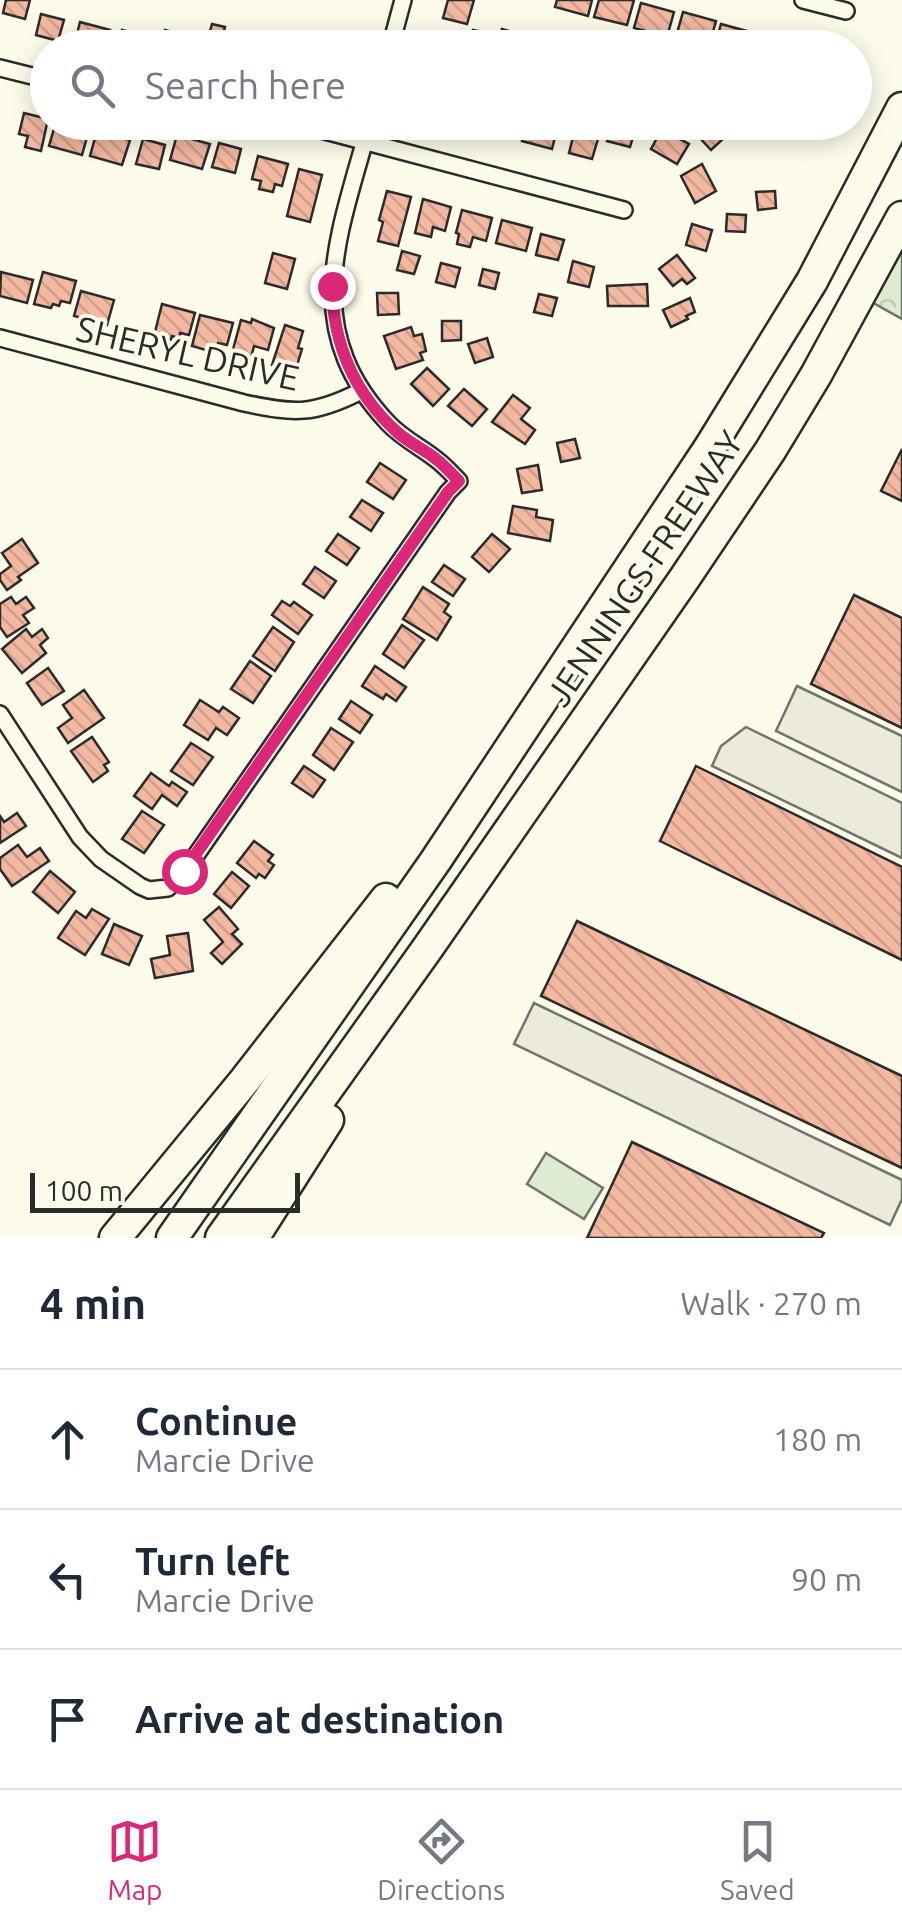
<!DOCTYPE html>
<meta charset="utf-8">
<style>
:root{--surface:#fff;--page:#f6f6f7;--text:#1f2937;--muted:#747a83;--line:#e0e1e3;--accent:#db2777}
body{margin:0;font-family:Ubuntu,sans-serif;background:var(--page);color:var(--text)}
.scale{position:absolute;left:30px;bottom:25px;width:270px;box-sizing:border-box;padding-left:10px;border:5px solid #2b2b2b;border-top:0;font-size:28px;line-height:35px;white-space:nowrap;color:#2b2b2b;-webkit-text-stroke:8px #fdfbea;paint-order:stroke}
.stop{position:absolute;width:30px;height:30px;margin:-22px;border:8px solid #db2777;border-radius:50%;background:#fff}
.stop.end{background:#db2777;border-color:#fff;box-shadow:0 2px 10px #0008}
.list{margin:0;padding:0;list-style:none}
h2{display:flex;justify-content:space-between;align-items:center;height:130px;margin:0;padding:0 40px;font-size:42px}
h2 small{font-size:32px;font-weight:400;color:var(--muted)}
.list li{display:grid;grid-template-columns:65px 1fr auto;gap:30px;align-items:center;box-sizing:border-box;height:140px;padding:0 40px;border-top:2px solid var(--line)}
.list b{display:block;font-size:38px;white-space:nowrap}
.list p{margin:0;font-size:32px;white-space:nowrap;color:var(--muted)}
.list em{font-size:32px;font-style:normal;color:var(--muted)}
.icon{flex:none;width:55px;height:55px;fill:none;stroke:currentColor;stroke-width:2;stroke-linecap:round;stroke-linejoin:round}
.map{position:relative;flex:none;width:902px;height:1238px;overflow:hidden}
.search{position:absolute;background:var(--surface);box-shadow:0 5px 25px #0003;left:30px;right:30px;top:30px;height:110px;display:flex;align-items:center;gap:25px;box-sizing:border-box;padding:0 35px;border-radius:55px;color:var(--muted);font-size:38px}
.sheet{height:550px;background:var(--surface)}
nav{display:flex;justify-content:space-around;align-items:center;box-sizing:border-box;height:140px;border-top:2px solid var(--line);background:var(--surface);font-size:28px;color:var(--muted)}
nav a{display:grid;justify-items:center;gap:5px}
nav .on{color:var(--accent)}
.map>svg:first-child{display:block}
</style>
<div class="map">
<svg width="902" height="1238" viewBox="0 0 902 1238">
<defs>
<pattern id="forest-crowns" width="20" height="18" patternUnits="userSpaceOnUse" patternTransform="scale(2.5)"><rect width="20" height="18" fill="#deebd1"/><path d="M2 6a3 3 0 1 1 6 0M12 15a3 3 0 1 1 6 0" fill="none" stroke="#bfcab4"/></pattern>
<pattern id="building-back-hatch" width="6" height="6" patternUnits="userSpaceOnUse" patternTransform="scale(2.5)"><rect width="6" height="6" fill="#f2b8a0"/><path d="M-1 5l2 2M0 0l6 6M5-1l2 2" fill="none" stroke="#d09e8a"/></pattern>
</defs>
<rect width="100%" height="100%" fill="#fdfbea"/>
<polygon fill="url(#forest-crowns)" stroke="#74746e" stroke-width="2.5" points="902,217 902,319 859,295"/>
<polygon fill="#deebd1" stroke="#74746e" stroke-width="2.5" points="546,1153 603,1188 584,1219 527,1184"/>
<g fill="#eceadb" stroke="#74746e" stroke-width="2.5">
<polygon points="797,686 902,736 902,792 776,731"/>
<polygon points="746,727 902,803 902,858 712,766 721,746"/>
<polygon points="534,1003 902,1180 902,1199 890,1225 514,1044"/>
</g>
<g fill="url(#building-back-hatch)" stroke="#2b2b2b" stroke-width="2.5">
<polygon points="6,0 30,0 25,19 3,13"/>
<polygon points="448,0 474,0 467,24 443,18"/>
<polygon points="557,0 592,0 588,16 555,7"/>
<polygon points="599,0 634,0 627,25 594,17"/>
<polygon points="641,3 674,12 667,37 634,28"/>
<polygon points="683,12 716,21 709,46 676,37"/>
<polygon points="41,14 64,20 58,41 36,35"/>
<polygon points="80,22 110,30 106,48 74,46"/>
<polygon points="212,24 225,27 222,38 235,41 233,48 202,48 206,34 209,35"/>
<polygon points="721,24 754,33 750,48 714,48"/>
<polygon points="502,29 523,35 519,48 497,48"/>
<polygon points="122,30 145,36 142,48 118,48"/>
<polygon points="165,30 187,36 184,48 160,48"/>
<polygon points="473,30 492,34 489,48 470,46"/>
<polygon points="760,34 794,43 792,48 756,48"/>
<polygon points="24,113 48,119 41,151 25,147 28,136 19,134"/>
<polygon points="56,122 89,130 82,155 49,146"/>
<polygon points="483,122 515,122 510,138 481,130"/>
<polygon points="527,122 547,122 558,125 552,149 522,141"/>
<polygon points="612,122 636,127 630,147 607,141"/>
<polygon points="712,125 724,138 711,150 699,137"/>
<polygon points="662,129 689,144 677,164 651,149"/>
<polygon points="97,131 130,140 122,165 90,156"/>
<polygon points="574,133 598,139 592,159 569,153"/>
<polygon points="177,135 210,144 202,169 170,160"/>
<polygon points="143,139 165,145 159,169 136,164"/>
<polygon points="219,143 241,149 235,173 212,167"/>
<polygon points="258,156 288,164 282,186 275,184 273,192 259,189 261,181 252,179"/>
<polygon points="702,164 716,191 695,203 681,176"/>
<polygon points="299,169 322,175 310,222 287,216"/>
<polygon points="387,191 411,197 398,246 378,241 383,222 379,220"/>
<polygon points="775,191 776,208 758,210 756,192"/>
<polygon points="423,199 451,207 445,231 433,227 431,237 415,233"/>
<polygon points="462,210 492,218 486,241 473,237 470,247 457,244 459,234 456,233"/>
<polygon points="727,214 746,215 745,232 726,231"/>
<polygon points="502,220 532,228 526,251 496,243"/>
<polygon points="692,224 712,230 706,251 686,245"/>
<polygon points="541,234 564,240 558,260 536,255"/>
<polygon points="402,251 420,256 414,274 397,270"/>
<polygon points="273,253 295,259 287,289 265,283"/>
<polygon points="677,255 695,278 687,284 682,279 673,286 659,269"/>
<polygon points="573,261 594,267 589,287 568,282"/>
<polygon points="441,263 460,268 455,287 436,282"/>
<polygon points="483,269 499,273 495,289 479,285"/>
<polygon points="1,272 33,280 27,303 0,296"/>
<polygon points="43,272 76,281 70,303 61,301 59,306 53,304 51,308 34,304"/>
<polygon points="647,284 648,306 608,306 607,286"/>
<polygon points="81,291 114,300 107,325 74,316"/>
<polygon points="377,293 398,293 399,314 378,315"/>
<polygon points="539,294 557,298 552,316 534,312"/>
<polygon points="690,298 695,312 686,316 688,319 671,327 663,310"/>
<polygon points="162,304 195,313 189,335 180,333 179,338 172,336 171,340 154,336"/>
<polygon points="200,315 233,323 227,345 218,343 217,348 210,347 209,351 192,346"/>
<polygon points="252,319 274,328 268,350 254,346 251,358 232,353 241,320 251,323"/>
<polygon points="442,321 461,321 461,340 442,341"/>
<polygon points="285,325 303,331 298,348 302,349 295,372 272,365"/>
<polygon points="411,327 414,336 422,334 426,351 420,353 423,360 396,369 384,336"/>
<polygon points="487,338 493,357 475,363 468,344"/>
<polygon points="427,368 449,389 433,406 411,384"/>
<polygon points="464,389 487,409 472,426 448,406"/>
<polygon points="513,395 530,408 521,419 535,430 525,444 492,422"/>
<polygon points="575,439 580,458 561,462 557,443"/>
<polygon points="902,449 902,501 881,491"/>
<polygon points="380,463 406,480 393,499 367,482"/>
<polygon points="538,465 542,490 522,493 517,469"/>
<polygon points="362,500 383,513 371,531 350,517"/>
<polygon points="513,506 537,510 536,517 553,520 550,541 508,533"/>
<polygon points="338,534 359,548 347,565 326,551"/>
<polygon points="492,534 510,549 489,572 472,557"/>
<polygon points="22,539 38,563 18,577 21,580 7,590 0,580 0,574 11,566 2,553"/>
<polygon points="444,565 465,579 453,596 432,582"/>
<polygon points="315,567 336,581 324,598 303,584"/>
<polygon points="423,587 449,604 444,612 451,617 437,640 403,619"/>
<polygon points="854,595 902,618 902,728 811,684"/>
<polygon points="11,597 16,604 26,597 34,608 23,615 29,623 7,637 0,627 0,604"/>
<polygon points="282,601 290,606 294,602 312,615 298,634 272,615"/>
<polygon points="402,625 424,640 404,668 383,654"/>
<polygon points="273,627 294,642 275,671 253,656"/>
<polygon points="26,629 32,637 42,629 48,638 40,645 46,653 22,673 2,649"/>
<polygon points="250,661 271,676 253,703 231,689"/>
<polygon points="375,666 406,687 396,701 386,694 383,699 362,686"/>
<polygon points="48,668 64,691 42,705 27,683"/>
<polygon points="84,690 104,718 68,743 58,728 72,718 63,705"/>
<polygon points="200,700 219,712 223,707 239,718 227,735 216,728 208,740 184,725"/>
<polygon points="351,701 372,715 360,733 339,719"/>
<polygon points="331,728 353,742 334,770 313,755"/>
<polygon points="92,737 109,762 104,765 108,771 93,782 71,751"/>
<polygon points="191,743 213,757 193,785 171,771"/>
<polygon points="304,766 325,780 313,797 292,783"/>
<polygon points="696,766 902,867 902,960 660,841"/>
<polygon points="151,773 169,786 172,782 187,792 177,806 162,795 152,809 134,796"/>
<polygon points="142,811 164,825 144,853 122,839"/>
<polygon points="17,813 26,826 0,843 0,816 4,822"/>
<polygon points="254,841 273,855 268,861 274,865 265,878 259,874 256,878 237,863"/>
<polygon points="18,845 27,857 40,848 49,861 12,886 0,869 0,858"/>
<polygon points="50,871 75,892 58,913 33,892"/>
<polygon points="232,872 249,886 231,908 214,894"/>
<polygon points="219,907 238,929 232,934 242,944 222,964 211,953 223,942 204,920"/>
<polygon points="92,909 109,919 85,955 58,938 76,911 86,918"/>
<polygon points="577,921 902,1076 902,1168 541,996"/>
<polygon points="114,924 142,936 129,965 102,954"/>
<polygon points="188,933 193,971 155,978 151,959 170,955 167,936"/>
<polygon points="632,1142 824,1233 821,1238 587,1238"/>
</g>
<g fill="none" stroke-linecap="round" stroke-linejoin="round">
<g stroke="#2b2b2b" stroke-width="20">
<g id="street">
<polyline points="803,0 846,11"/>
<polyline points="390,48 403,0"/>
<polyline points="0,68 48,80"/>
<polyline points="291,122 624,210"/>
<path d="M 0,338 L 244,403 C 295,414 314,415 361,391"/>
<path d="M 0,714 L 80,837 L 101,859 L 140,886 L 149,890 L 168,888 L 185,871 L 448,492 L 459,481 C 452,474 445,466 437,460 C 421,447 403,439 388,423 C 297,327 340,233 370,122"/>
</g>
</g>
<g stroke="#2b2b2b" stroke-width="35">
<g id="highway">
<polyline points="115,1238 245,1080 386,899"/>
<polyline points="172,1238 436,860 710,447 812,281 902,108"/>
<polyline points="221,1238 427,949 684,579 770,451 816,375 902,217"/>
<polyline points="253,1238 328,1120"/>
</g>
</g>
<use href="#street" stroke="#fdfbea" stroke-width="15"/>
<use href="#highway" stroke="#fdfbea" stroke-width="30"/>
</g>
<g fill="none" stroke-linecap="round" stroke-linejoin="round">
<path stroke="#db2777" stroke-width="12" d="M 184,871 L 448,492 L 459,481 C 452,474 444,465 436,459 C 424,449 409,443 397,432 C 354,393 333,343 332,286"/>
</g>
<g text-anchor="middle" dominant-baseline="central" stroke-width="8" stroke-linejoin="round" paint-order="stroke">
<g font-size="35" fill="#2b2b2b" stroke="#fdfbea">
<text transform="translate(188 353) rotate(13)">SHERYL DRIVE</text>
<text transform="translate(644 568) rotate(-56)">JENNINGS FREEWAY</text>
</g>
</g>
</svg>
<div class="scale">100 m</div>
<div class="stop" style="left:184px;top:871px"></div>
<div class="stop end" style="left:332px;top:286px"></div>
<div class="search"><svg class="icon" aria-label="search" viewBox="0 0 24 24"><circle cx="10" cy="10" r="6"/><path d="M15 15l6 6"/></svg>Search here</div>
</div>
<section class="sheet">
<h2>4 min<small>Walk · 270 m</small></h2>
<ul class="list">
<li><svg class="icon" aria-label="ahead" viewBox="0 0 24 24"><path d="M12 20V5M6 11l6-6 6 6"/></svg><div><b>Continue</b><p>Marcie Drive</p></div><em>180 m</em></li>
<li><svg class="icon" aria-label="left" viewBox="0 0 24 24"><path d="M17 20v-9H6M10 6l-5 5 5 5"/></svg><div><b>Turn left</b><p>Marcie Drive</p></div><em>90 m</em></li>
<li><svg class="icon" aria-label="arrive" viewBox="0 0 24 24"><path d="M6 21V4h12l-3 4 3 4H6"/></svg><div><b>Arrive at destination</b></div></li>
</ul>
</section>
<nav>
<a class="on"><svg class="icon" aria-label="map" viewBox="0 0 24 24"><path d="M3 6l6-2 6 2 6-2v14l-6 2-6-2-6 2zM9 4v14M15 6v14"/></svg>Map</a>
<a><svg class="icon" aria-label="directions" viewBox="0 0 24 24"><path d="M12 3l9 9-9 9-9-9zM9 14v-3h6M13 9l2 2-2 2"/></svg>Directions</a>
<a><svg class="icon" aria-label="saved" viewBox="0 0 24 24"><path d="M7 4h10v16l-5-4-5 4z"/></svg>Saved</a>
</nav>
